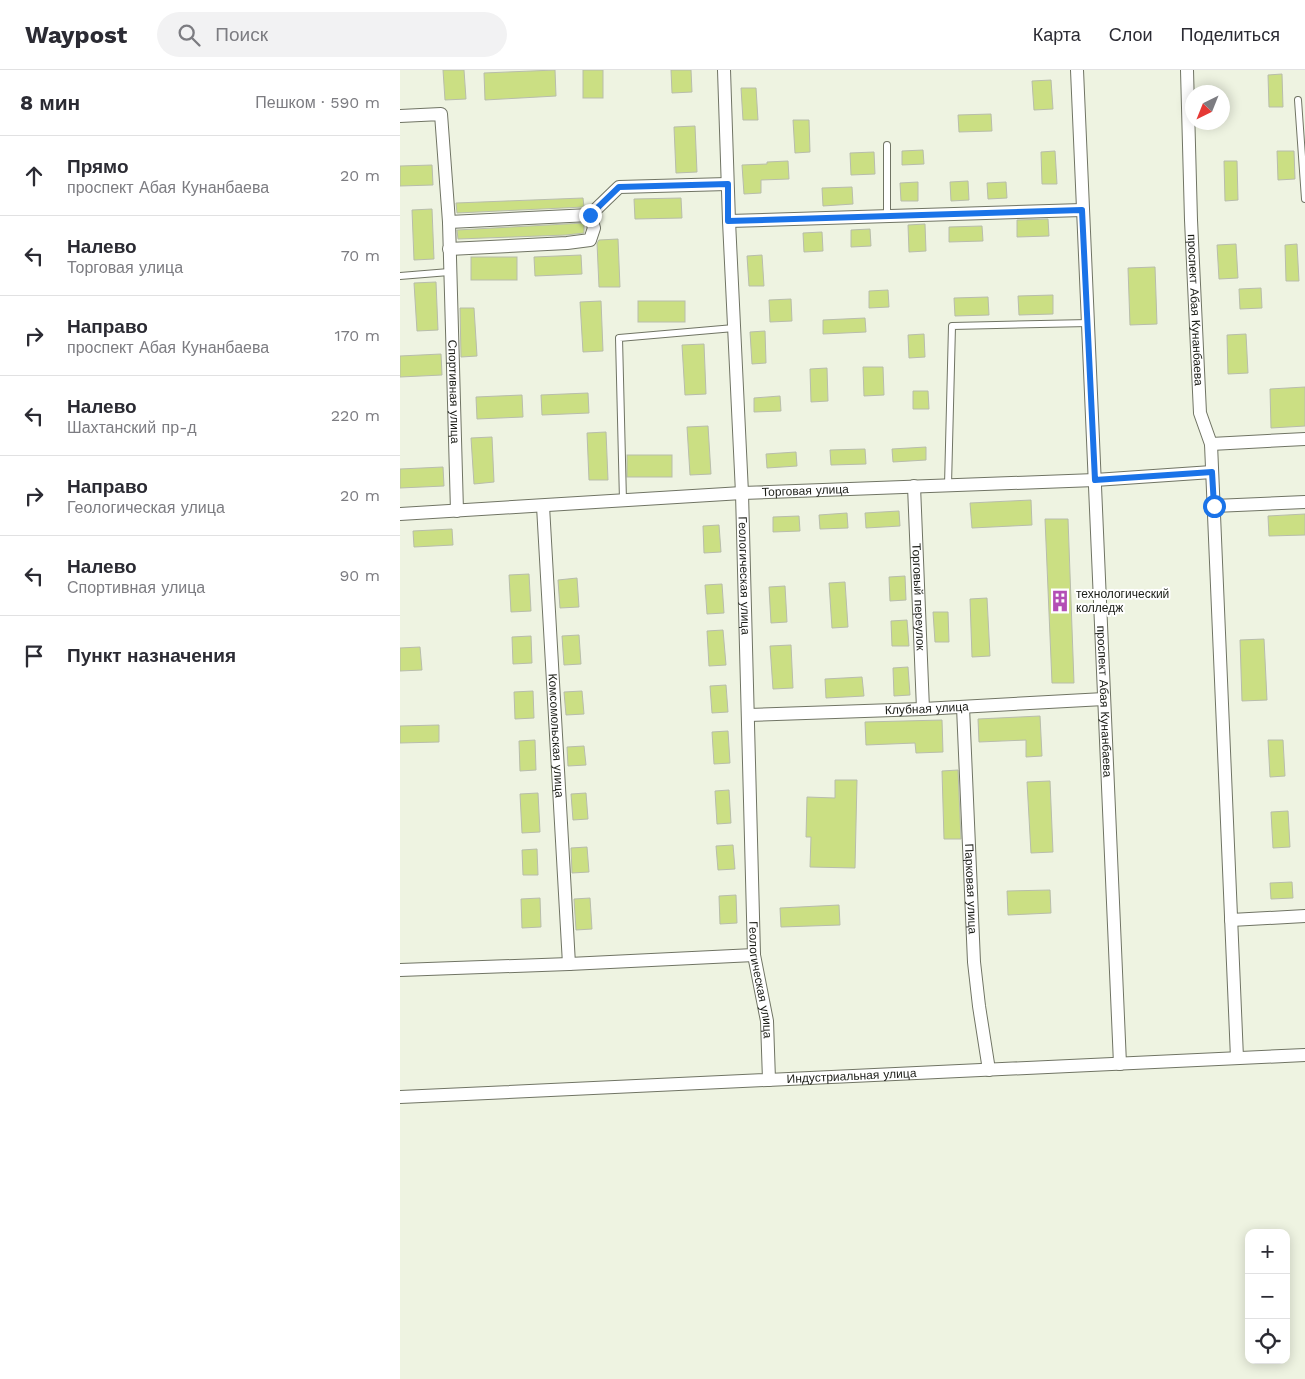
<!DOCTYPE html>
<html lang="ru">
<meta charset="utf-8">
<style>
:root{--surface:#fff;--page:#f2f2f3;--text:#2b2b33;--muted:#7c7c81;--line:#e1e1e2}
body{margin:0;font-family:"Work Sans",sans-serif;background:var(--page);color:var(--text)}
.controls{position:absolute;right:15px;bottom:15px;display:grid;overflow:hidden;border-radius:10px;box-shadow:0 2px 12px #0003}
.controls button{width:45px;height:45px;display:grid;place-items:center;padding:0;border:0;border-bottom:1px solid var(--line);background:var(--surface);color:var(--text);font:25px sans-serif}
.compass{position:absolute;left:785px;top:15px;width:45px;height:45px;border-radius:50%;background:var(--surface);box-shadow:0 2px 12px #0003;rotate:223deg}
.stop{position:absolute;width:15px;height:15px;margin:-11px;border:4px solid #1a73e8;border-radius:50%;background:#fff}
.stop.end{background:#1a73e8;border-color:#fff;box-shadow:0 1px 5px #0008}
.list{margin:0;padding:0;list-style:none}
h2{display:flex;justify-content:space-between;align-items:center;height:65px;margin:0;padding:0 20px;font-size:21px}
h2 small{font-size:16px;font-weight:400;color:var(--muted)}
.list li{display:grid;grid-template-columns:32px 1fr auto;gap:15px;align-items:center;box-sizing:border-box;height:80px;padding:0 20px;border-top:1px solid var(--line)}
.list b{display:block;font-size:19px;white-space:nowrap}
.list p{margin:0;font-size:16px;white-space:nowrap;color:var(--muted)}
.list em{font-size:16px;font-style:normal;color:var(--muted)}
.icon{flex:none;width:28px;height:28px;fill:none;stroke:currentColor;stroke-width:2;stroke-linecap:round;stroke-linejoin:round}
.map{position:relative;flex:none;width:905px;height:1309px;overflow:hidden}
header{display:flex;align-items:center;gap:30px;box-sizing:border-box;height:70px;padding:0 25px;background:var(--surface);border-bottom:1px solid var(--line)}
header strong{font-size:24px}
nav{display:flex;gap:28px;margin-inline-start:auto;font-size:18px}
.search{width:350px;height:45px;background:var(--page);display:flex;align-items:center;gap:12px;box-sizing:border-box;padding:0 18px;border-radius:28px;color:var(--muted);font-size:19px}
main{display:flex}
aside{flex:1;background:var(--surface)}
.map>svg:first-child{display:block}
</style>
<header>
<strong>Waypost</strong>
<div class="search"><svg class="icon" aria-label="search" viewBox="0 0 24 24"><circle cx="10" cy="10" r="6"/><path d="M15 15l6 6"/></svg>Поиск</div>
<nav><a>Карта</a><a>Слои</a><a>Поделиться</a></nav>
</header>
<main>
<aside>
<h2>8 мин<small>Пешком · 590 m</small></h2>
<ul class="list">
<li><svg class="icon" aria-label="ahead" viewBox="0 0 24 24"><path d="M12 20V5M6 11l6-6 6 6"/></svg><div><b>Прямо</b><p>проспект Абая Кунанбаева</p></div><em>20 m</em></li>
<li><svg class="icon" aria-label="left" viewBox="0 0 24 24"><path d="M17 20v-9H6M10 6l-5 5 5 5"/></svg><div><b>Налево</b><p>Торговая улица</p></div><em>70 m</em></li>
<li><svg class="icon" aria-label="right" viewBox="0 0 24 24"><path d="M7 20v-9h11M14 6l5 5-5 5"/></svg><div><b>Направо</b><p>проспект Абая Кунанбаева</p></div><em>170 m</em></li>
<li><svg class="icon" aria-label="left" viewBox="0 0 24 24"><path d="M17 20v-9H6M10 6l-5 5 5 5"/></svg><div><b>Налево</b><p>Шахтанский пр-д</p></div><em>220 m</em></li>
<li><svg class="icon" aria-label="right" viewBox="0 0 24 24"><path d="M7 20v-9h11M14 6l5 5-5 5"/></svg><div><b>Направо</b><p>Геологическая улица</p></div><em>20 m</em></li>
<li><svg class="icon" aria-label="left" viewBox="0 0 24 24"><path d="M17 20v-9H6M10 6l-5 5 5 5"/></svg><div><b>Налево</b><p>Спортивная улица</p></div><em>90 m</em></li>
<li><svg class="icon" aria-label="arrive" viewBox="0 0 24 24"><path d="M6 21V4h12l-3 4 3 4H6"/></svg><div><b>Пункт назначения</b></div></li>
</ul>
</aside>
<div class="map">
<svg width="905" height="1309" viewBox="0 0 905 1309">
<rect width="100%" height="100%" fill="#eef3e1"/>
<g fill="#cbdf83" stroke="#b8bdac">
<polygon points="43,0 64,0 66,29 45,30"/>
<polygon points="155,0 156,26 85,30 84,3"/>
<rect x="183" y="0" width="20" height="28"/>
<polygon points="271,0 291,0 292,22 272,23"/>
<polygon points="882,4 883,37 869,37 868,5"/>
<polygon points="651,10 653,39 634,40 632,11"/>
<polygon points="341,18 356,18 358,50 343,50"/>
<polygon points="591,44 592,61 559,62 558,45"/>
<polygon points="393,50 409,50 410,82 395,83"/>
<polygon points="295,56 297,102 276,103 274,57"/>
<polygon points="523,80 524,94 502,95 502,81"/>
<polygon points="655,81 657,114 642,114 641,82"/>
<polygon points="877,81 894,81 895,109 878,110"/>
<polygon points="474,82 475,104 451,105 450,83"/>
<polygon points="388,91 389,109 361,110 361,123 344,124 342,95 367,94 367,92"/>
<polygon points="824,91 837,91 838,130 825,131"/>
<polygon points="32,95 33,115 0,116 0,96"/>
<polygon points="568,111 569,130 551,131 550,112"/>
<polygon points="518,112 518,131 501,131 500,113"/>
<polygon points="606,112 607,128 588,129 587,113"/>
<polygon points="452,117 453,134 423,136 422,118"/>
<polygon points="183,128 184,137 57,143 56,133"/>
<polygon points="281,128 282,148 235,149 234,129"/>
<polygon points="32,139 34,189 14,190 12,140"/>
<polygon points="648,149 649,166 617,167 617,150"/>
<polygon points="184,153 184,163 166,165 58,169 57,160"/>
<polygon points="525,154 526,181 509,182 508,155"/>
<polygon points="582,156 583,171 549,172 549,157"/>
<polygon points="470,159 471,176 451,177 451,160"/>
<polygon points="422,162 423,181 404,182 403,163"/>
<polygon points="218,169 220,217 199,217 197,173 199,170"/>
<polygon points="836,174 838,208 819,209 817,175"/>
<polygon points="897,174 899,211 886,211 885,175"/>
<polygon points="181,185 182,204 135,206 134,187"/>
<polygon points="362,185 364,216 349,216 347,186"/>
<rect x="71" y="187" width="46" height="23"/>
<polygon points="755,197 757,254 730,255 728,198"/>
<polygon points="36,212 38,260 17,261 14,213"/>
<polygon points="861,218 862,238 840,239 839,219"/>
<polygon points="488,220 489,237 469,238 469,221"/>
<polygon points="653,225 653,244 619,245 618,226"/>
<polygon points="588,227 589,245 555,246 554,228"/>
<polygon points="391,229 392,251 370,252 369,230"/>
<polygon points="201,231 203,281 183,282 180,232"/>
<rect x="238" y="231" width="47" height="21"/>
<polygon points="60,238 74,238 77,286 61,287"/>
<polygon points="465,248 466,262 423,264 423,250"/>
<polygon points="365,261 366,293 352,294 350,262"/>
<polygon points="524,264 525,287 509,288 508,265"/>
<polygon points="846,264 848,303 828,304 827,265"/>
<polygon points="304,274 306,324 285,325 282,275"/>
<polygon points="41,284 42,305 0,307 0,286"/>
<polygon points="463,297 483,297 484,325 464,326"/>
<polygon points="427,298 428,331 411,332 410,299"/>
<polygon points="905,317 905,356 871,358 870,319"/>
<polygon points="513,321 528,321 529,339 513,339"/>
<polygon points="188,323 189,343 142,345 141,325"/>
<polygon points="122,325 123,347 77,349 76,327"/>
<polygon points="380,326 381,341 354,342 354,328"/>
<polygon points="308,356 311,404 290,405 287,357"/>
<polygon points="206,362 208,410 189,410 187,363"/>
<polygon points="92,367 94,412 74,414 71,368"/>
<polygon points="526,377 526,390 493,392 492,379"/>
<polygon points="465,379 466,394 431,395 430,380"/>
<polygon points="396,382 397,396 367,398 366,384"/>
<rect x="227" y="385" width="45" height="22"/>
<polygon points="43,397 44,416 0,418 0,399"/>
<polygon points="631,430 632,455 572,458 570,433"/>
<polygon points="499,441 500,456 466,458 465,443"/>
<polygon points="447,443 448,458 420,459 419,445"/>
<polygon points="905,444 905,465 869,466 868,446"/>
<polygon points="399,446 400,461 373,462 373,447"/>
<polygon points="645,449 668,449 674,613 652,613"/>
<polygon points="319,455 321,482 304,483 303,456"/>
<polygon points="52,459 53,475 14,477 13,461"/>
<polygon points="129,504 131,541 111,542 109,505"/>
<polygon points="505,506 506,530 490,531 489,507"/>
<polygon points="177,508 179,537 160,538 158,510"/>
<polygon points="445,512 448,557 432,558 429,513"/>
<polygon points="322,514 324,543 307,544 305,515"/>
<polygon points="385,516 387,552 371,553 369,517"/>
<polygon points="587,528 590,586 572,587 570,529"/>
<polygon points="533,542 548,542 549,572 535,572"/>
<polygon points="507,550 509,576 492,576 491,551"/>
<polygon points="323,560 326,595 309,596 307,561"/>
<polygon points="179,565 181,594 164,595 162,566"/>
<polygon points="131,566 132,593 113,594 112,567"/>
<polygon points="864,569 867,630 842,631 840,570"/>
<polygon points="391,575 393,618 373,619 370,576"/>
<polygon points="20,577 22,600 0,601 0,578"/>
<polygon points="508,597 510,625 494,626 493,598"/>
<polygon points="462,607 464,626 426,628 425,609"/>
<polygon points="326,615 328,642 312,643 310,616"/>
<polygon points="133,621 134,648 115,649 114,622"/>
<polygon points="182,621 184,644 166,645 164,622"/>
<polygon points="640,646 642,686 626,687 626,670 579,672 578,649"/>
<polygon points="542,650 543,682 516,683 515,673 466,675 465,652"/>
<polygon points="39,655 39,672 0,673 0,656"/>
<polygon points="328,661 330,693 314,694 312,662"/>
<polygon points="135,670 136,700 120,701 119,671"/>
<polygon points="868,670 883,670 885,706 870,707"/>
<polygon points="184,676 186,695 168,696 167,677"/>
<polygon points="558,700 561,769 544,769 542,701"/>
<polygon points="435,710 457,710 455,798 410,797 411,767 406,767 407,727 435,728"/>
<polygon points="650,711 653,782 631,783 627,712"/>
<polygon points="329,720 331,753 317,754 315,721"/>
<polygon points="138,723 140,762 122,763 120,724"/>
<polygon points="186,723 188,749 173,750 171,724"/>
<polygon points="888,741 890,777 873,778 871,742"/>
<polygon points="333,775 335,799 318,800 316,776"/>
<polygon points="187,777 189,802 172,803 171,778"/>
<polygon points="137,779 138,805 123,805 122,780"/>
<polygon points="892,812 893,828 871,829 870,813"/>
<polygon points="650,820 651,843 608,845 607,821"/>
<polygon points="336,825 337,853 320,854 319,826"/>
<polygon points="140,828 141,857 122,858 121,829"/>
<polygon points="190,828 192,859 176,860 174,829"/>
<polygon points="439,835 440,855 381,857 380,838"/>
</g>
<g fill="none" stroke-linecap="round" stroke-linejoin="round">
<g stroke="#707464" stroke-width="8">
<g id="lane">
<polyline points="898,30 905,129"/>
<polyline points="487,145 487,75"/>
<polyline points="0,206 49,202"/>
<polyline points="548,415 552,256 689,253"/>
<polyline points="223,431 219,268 334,258"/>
</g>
</g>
<g stroke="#707464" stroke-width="14">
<g id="street">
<path id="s1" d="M 324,0 L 329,151 L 342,423 L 354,885 L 367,951 L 369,1010"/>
<path id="s2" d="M 677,0 L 720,994"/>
<path id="s3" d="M 787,0 L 791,150 L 800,343 L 811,374 L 837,988"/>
<path id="s4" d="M 0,46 L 41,44 L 49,152 L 57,441"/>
<polyline points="329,151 682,140"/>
<polyline points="49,152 190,145 219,117 327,114"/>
<polyline points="49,179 167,173 190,170 194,158 190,145"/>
<polyline points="811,374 905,369"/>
<path id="s5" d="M 514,416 L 523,639"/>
<path id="s6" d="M 143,436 L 169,894"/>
<polyline points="814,436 905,432"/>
<path id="s7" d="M 0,444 L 342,423 L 695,410 L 812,402"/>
<path id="s8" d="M 563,637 L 574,892 L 579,936 L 589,1000"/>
<path id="s9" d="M 348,645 L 523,639 L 704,629"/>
<polyline points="831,850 905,846"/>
<polyline points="0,900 169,894 354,885"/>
<path id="s10" d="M 0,1027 L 905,985"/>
</g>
</g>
<use href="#lane" stroke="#fff" stroke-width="6"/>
<use href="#street" stroke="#fff" stroke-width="12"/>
</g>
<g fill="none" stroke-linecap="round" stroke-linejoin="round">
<polyline stroke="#1a73e8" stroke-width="6" points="190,145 219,117 328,114 328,151 682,140 695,410 812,402 814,436"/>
</g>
<defs>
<g id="building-bare" transform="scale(1.725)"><path d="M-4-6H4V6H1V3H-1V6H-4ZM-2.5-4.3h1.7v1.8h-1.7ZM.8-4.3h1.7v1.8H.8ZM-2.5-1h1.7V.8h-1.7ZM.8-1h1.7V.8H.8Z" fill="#b34fb5" stroke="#fff" stroke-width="2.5" paint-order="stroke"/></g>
</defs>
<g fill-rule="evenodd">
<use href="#building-bare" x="660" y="531"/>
</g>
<g text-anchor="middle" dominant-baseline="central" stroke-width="4" stroke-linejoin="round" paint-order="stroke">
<g font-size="12" fill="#1a1c16" stroke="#fff">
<text stroke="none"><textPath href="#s3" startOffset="240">проспект Абая Кунанбаева</textPath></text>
<text stroke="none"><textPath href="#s4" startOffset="319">Спортивная улица</textPath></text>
<text stroke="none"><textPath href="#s7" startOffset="406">Торговая улица</textPath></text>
<text stroke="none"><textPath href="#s1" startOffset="506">Геологическая улица</textPath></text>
<text stroke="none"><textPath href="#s5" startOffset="111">Торговый переулок</textPath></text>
<text stroke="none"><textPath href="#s2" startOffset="632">проспект Абая Кунанбаева</textPath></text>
<text stroke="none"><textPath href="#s9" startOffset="179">Клубная улица</textPath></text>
<text stroke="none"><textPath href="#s6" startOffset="230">Комсомольская улица</textPath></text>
<text stroke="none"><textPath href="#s8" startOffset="182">Парковая улица</textPath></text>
<text stroke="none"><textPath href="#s1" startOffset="911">Геологическая улица</textPath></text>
<text stroke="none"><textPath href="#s10" startOffset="452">Индустриальная улица</textPath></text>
</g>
<g font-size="12" fill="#1a1c16" stroke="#fff" text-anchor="start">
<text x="676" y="524">технологический<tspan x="676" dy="14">колледж</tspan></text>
</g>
</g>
</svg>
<div class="controls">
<button>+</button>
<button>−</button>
<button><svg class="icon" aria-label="locate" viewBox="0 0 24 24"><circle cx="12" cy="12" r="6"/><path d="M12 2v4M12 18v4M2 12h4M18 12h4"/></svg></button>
</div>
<svg class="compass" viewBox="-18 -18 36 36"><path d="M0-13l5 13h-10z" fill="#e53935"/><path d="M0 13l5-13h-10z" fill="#7c7c81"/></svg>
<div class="stop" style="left:814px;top:436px"></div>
<div class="stop end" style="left:190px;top:145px"></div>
</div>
</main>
